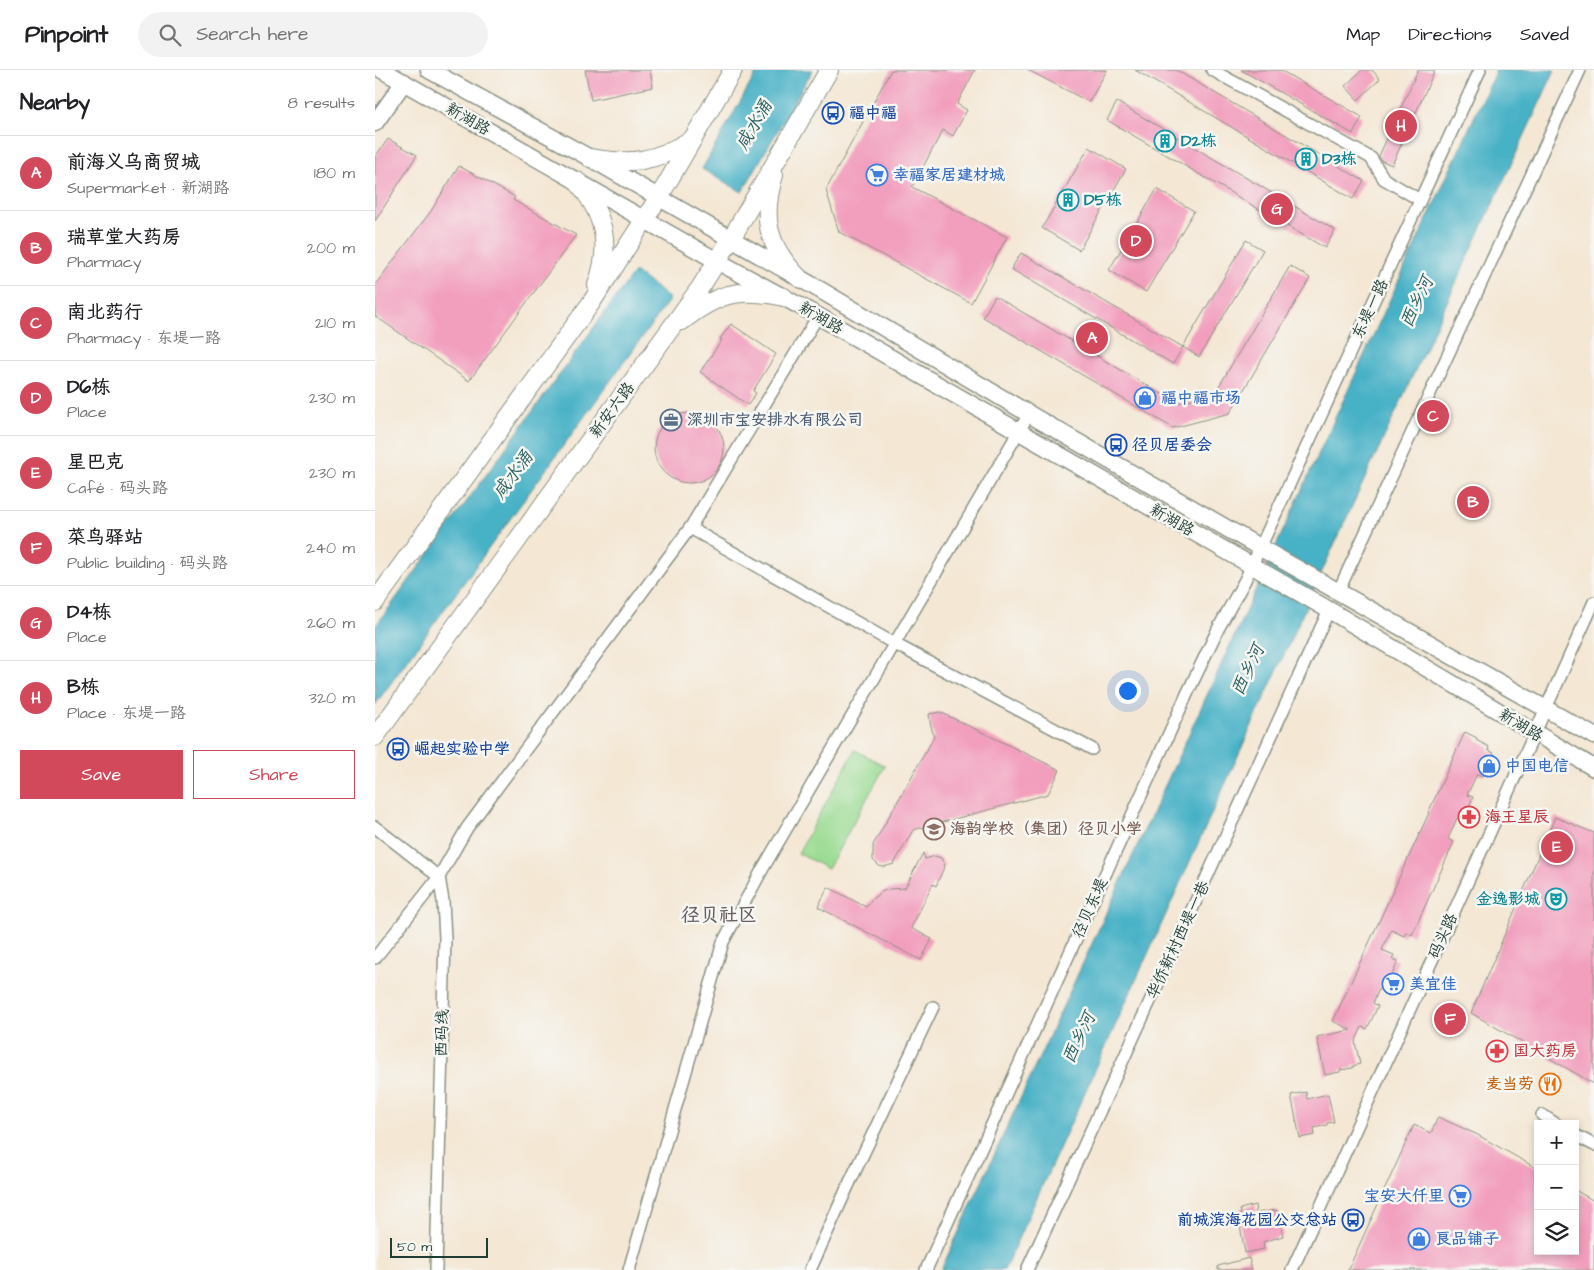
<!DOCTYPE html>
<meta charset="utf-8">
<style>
:root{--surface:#fff;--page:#f2f2f2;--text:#202124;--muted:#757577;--line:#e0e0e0;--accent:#d1495b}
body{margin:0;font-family:"Architects Daughter","LXGW WenKai TC",sans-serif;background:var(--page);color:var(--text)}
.controls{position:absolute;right:15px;bottom:15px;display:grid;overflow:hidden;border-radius:0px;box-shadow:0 2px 8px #0003}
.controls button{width:45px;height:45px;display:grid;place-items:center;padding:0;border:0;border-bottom:1px solid var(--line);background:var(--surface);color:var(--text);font:25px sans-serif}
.scale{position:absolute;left:15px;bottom:12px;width:98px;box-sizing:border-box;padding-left:5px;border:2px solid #1f3d34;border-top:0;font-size:14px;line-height:18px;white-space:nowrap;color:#1f3d34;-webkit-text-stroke:4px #f6f6f2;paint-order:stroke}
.you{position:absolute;left:752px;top:620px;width:18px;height:18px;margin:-12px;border:4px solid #fff;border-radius:50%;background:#1a73e8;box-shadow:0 0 0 8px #1a73e833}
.badge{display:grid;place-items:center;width:32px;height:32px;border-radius:50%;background:var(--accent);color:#fff;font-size:16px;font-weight:700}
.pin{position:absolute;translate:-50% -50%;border:2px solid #fff;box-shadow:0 1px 5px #0006}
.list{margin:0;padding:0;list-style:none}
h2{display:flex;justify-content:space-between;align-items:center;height:65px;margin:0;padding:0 20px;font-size:21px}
h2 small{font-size:16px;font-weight:400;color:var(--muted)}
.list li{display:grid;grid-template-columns:32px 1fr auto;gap:15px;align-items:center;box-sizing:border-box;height:75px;padding:0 20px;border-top:1px solid var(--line)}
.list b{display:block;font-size:19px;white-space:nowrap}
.list p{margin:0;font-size:16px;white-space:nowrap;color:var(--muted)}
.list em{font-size:16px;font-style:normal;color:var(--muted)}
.actions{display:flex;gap:10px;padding:15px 20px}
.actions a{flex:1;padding:11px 0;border:1px solid var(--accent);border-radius:0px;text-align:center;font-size:18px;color:var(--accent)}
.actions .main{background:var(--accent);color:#fff}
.icon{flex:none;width:28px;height:28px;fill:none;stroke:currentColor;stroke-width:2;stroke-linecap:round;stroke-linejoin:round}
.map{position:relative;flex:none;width:1219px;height:1200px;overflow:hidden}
header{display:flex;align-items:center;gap:30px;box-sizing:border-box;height:70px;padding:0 25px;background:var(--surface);border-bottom:1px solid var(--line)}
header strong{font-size:24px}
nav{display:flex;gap:28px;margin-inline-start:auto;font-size:18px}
.search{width:350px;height:45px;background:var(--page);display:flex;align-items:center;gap:12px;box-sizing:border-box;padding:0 18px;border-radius:28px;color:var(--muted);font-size:19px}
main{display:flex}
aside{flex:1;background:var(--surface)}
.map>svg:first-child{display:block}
</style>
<header>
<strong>Pinpoint</strong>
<div class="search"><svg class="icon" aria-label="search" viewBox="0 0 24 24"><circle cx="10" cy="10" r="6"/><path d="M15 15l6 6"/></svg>Search here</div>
<nav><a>Map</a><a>Directions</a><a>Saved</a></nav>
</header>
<main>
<aside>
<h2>Nearby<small>8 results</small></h2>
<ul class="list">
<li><span class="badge">A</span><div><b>前海义乌商贸城</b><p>Supermarket · 新湖路</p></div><em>180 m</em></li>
<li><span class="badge">B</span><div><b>瑞草堂大药房</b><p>Pharmacy</p></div><em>200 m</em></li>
<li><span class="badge">C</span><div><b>南北药行</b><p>Pharmacy · 东堤一路</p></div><em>210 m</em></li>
<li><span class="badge">D</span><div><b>D6栋</b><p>Place</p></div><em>230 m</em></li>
<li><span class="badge">E</span><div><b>星巴克</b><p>Café · 码头路</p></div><em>230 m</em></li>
<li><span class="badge">F</span><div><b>菜鸟驿站</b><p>Public building · 码头路</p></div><em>240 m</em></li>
<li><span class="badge">G</span><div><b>D4栋</b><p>Place</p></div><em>260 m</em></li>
<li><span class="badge">H</span><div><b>B栋</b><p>Place · 东堤一路</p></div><em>320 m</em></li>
</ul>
<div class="actions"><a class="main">Save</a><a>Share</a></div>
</aside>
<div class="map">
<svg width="1219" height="1200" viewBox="0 0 1219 1200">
<rect width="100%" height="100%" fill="#f6f6f2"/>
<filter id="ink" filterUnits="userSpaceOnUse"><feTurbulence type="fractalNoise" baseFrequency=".02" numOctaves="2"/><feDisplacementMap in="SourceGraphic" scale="10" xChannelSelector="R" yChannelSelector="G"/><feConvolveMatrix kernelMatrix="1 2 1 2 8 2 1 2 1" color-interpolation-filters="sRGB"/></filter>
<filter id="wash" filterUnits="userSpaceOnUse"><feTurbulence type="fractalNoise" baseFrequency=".0096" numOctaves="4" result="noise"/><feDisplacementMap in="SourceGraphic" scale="20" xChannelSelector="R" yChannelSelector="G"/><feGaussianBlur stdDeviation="1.12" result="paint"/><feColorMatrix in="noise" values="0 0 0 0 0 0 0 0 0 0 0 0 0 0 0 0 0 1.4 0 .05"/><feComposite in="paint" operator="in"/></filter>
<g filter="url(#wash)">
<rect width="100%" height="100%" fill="#f4e7d4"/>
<polygon fill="#9adb92" stroke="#5c8c63" points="480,680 510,696 453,799 423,783"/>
<g fill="#47b1c6" stroke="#33777d">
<polygon points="383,0 438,0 367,122 327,99"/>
<polygon points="1121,0 1180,0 960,473 629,1200 566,1200"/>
<polygon points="260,201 295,229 0,635 0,557"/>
</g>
<g id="blocks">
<g fill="#f29ebd">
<polygon points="210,0 275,0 278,17 216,30"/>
<polygon points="516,0 600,0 582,34 592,40 578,66 568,60 537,117 632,167 596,233 464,162 451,120"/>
<polygon points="653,0 732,0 714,32"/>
<polygon points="760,0 801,0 989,111 978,129"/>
<polygon points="866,0 905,0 987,47 978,64"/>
<polygon points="987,0 997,0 1005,9 983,30 970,16"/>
<polygon points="1043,0 1060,0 1017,95 1007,91 1004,86"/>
<polygon points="742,32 960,160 950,178 732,50"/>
<polygon points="13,69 42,85 0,151 0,87"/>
<polygon points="714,77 751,99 704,180 667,158"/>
<polygon points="84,96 140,127 138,130 201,165 94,311 0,246 0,215 56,141"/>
<polygon points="782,119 819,141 771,222 734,200"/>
<polygon points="871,170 888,180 824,287 808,277"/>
<polygon points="646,183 808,277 798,294 636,199"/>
<polygon points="915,196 935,208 855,343 798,358 608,247 620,226 802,333 840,323"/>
<polygon points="356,254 401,284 378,321 381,323 373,335 325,302 347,270 345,269"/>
<circle cx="314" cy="378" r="35"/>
<polygon points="565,642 685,700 673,724 538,760 519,794 508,797 504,796 498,790 498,775 559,667 555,652 554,644"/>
<polygon points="1090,662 1102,668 1101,670 1114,677 1113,680 1119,683 1108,706 1102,704 1092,725 1098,727 1088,751 1082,748 1073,769 1079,772 1037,865 1031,862 1029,866 1016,860 1007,880 1019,885 1017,889 1023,891 1013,915 1007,912 998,933 1003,936 992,959 987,957 980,972 985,994 978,996 978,998 965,1000 965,1002 950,1005 942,967 976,960 958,951 1054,743 1053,743"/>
<polygon points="1180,747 1219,763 1219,1014 1096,943"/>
<polygon points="548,783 550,789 560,786 566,788 570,795 561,816 558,814 536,858 557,869 546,890 443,837 453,817 491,837 497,829 506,822 514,819 530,818"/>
<polygon points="931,1022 932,1029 953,1024 959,1052 952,1053 952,1055 939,1058 940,1065 925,1068 916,1025"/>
<polygon points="1063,1047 1101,1064 1163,1099 1163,1181 1200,1181 1200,1120 1219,1131 1219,1200 973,1200 1039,1055 1056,1063"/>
<polygon points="880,1135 881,1143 902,1140 908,1166 888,1172 889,1179 870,1183 863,1145 866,1144 865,1139"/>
<polygon points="874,1188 877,1200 843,1200 843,1196"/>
</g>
</g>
</g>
<g filter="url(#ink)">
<use href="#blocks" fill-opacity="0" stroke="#8a9284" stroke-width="1"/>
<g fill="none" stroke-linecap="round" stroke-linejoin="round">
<g stroke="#8a9284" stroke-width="14">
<g id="street">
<polyline points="837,0 996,88 1009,109 1045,130"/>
<polyline points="315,458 518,573 717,679"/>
<polyline points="963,522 1205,0"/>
<polyline points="0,757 64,807 68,831 70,868 61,1200"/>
<polyline points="0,888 64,807 92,758 315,458 443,246"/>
<polyline points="1167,1045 1181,1054"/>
<polyline points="1200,1065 1219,1075"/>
<polyline points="254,1200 348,872 387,800 654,344"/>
<polyline points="435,1200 473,1116 558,937"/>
<polyline points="551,1200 812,624 843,559 870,510 885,478 1105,0"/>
<polyline points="652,1200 954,540"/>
<polyline points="917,1200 1219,532"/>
</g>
</g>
<g stroke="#8a9284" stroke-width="19">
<g id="secondary">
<polyline points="7,0 342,191 443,246 954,540 1219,698"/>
<polyline points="54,0 215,88 447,221 654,344 891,481 1219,666"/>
<polyline points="0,53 29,12"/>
</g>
</g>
<g stroke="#8a9284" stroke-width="20">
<g id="primary">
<path d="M 215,88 C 256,95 280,92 316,70"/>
<path d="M 399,105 C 386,147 392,176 424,208"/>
<path d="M 202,111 C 229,144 237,174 222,215"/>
<path d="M 307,251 C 343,223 364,217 409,227"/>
<polyline points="0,532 216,233 284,127 358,0"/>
<polyline points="0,667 325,218 356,169 454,0"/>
</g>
</g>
<use href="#street" stroke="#fff" stroke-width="11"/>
<use href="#secondary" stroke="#fff" stroke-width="16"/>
<use href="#primary" stroke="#fff" stroke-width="18"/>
</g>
</g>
<defs>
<g id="bus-ring" transform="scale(1.125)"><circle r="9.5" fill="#f6f6f2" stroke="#1a4fb4" stroke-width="1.5"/><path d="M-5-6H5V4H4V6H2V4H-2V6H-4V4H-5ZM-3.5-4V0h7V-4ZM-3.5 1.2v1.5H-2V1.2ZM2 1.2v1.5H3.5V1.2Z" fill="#1a4fb4"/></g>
<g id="building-ring" transform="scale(1.125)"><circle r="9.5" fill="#f6f6f2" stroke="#0f9aa8" stroke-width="1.5"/><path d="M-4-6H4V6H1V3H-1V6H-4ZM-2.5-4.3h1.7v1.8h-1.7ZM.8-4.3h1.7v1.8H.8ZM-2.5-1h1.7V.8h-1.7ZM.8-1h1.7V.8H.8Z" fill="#0f9aa8"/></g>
<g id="supermarket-ring" transform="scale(1.125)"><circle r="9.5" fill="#f6f6f2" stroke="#3f7fe0" stroke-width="1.5"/><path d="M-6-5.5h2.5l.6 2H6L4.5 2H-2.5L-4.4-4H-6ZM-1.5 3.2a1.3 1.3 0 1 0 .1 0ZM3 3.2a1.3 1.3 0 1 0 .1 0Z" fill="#3f7fe0"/></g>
<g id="shop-ring" transform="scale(1.125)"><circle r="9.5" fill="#f6f6f2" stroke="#3f7fe0" stroke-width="1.5"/><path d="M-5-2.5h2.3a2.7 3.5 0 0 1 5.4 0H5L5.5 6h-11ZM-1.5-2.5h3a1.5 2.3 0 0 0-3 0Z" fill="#3f7fe0"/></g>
<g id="office-ring" transform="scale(1.125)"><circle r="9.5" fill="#f6f6f2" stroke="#5c6f8a" stroke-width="1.5"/><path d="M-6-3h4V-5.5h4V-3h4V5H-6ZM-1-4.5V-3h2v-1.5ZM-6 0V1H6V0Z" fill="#5c6f8a"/></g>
<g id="pharmacy-ring" transform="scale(1.125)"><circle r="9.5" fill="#f6f6f2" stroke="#e0444e" stroke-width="1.5"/><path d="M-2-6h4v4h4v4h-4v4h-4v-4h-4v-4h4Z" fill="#e0444e"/></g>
<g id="school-ring" transform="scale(1.125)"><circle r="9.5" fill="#f6f6f2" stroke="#8d6e63" stroke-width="1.5"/><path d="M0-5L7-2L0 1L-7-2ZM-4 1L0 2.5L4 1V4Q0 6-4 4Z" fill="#8d6e63"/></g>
<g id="theatre-ring" transform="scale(1.125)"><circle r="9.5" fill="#f6f6f2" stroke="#0f9aa8" stroke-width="1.5"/><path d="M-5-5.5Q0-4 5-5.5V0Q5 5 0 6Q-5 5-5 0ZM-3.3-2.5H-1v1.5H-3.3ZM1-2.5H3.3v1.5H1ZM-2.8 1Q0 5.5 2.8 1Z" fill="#0f9aa8"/></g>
<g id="restaurant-ring" transform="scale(1.125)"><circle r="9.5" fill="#f6f6f2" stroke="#e8710a" stroke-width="1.5"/><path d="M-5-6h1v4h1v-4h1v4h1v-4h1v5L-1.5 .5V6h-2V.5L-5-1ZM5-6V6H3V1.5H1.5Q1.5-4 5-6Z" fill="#e8710a"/></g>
</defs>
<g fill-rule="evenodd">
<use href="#bus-ring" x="458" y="43"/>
<use href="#building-ring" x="790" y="71"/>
<use href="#building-ring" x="931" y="89"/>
<use href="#supermarket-ring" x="502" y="105"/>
<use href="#building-ring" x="693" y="130"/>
<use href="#shop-ring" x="770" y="328"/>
<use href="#office-ring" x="296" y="350"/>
<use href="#bus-ring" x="741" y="375"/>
<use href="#bus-ring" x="23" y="679"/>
<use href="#shop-ring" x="1114" y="696"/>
<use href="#pharmacy-ring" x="1094" y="747"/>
<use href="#school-ring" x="559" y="759"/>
<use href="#theatre-ring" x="1181" y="829"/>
<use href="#supermarket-ring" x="1018" y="914"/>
<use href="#pharmacy-ring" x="1122" y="981"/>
<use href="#restaurant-ring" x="1175" y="1014"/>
<use href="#supermarket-ring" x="1085" y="1126"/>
<use href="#bus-ring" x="978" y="1150"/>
<use href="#shop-ring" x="1044" y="1169"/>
</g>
<g text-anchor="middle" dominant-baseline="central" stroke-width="5" stroke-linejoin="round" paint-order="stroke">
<g font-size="16" font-weight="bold" fill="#164399" stroke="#f6f6f2" text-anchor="start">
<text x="474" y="43">福中福</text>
<text x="757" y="375">径贝居委会</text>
<text x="39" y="679">崛起实验中学</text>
<text x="962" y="1150" text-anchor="end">前城滨海花园公交总站</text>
</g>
<g font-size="16" fill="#1f3d34" stroke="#f6f6f2">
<text transform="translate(93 49) rotate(30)">新湖路</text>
<text transform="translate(995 239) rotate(-65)">东堤一路</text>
<text transform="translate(446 248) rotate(30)">新湖路</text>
<text transform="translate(237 340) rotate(-54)">新安六路</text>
<text transform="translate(797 450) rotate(30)">新湖路</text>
<text transform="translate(1146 655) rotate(31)">新湖路</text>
<text transform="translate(715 838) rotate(-66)">径贝东堤</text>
<text transform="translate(1068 866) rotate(-66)">码头路</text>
<text transform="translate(803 870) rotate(-65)">华侨新村西堤一巷</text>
<text transform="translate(67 963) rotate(-88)">西码线</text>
</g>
<g font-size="16" font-weight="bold" fill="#0d838f" stroke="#f6f6f2" text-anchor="start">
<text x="806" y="71">D2栋</text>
<text x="947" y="89">D3栋</text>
<text x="709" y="130">D5栋</text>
<text x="1165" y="829" text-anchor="end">金逸影城</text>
</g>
<g font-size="16" font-weight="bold" fill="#366cbe" stroke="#f6f6f2" text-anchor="start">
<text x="518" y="105">幸福家居建材城</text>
<text x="786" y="328">福中福市场</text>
<text x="1130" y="696">中国电信</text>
<text x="1034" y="914">美宜佳</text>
<text x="1069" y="1126" text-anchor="end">宝安大仟里</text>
<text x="1060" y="1169">良品铺子</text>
</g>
<g font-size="16" font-weight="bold" fill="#4e5e75" stroke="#f6f6f2" text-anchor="start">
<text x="312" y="350">深圳市宝安排水有限公司</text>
</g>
<g font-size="16" font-weight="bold" fill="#be3a42" stroke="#f6f6f2" text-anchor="start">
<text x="1110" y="747">海王星辰</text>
<text x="1138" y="981">国大药房</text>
</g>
<g font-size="16" font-weight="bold" fill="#785e54" stroke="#f6f6f2" text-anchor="start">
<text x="575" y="759">海韵学校（集团）径贝小学</text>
</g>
<g font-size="16" font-weight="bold" fill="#c56008" stroke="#f6f6f2" text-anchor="end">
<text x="1159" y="1014">麦当劳</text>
</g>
<g font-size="18" font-style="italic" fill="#2b6060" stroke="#f6f6f2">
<text transform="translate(379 55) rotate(-60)">咸水涌</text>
<text transform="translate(1042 232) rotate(-65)">西乡河</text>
<text transform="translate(138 405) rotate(-54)">咸水涌</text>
<text transform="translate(873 600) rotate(-65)">西乡河</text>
<text transform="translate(704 968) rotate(-65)">西乡河</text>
</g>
<g font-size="19" font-weight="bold" fill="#695f64" stroke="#f6f6f2">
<text x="344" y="845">径贝社区</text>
</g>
</g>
</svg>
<div class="controls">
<button>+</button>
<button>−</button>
<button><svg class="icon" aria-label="layers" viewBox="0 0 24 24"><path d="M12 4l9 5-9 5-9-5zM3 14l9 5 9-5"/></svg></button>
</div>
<div class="scale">50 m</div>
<div class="you"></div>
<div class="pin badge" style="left:717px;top:268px">A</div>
<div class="pin badge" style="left:1098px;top:432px">B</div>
<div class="pin badge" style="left:1058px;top:346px">C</div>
<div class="pin badge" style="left:761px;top:171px">D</div>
<div class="pin badge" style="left:1182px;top:777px">E</div>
<div class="pin badge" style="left:1075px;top:949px">F</div>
<div class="pin badge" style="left:902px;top:139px">G</div>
<div class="pin badge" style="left:1026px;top:56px">H</div>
</div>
</main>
